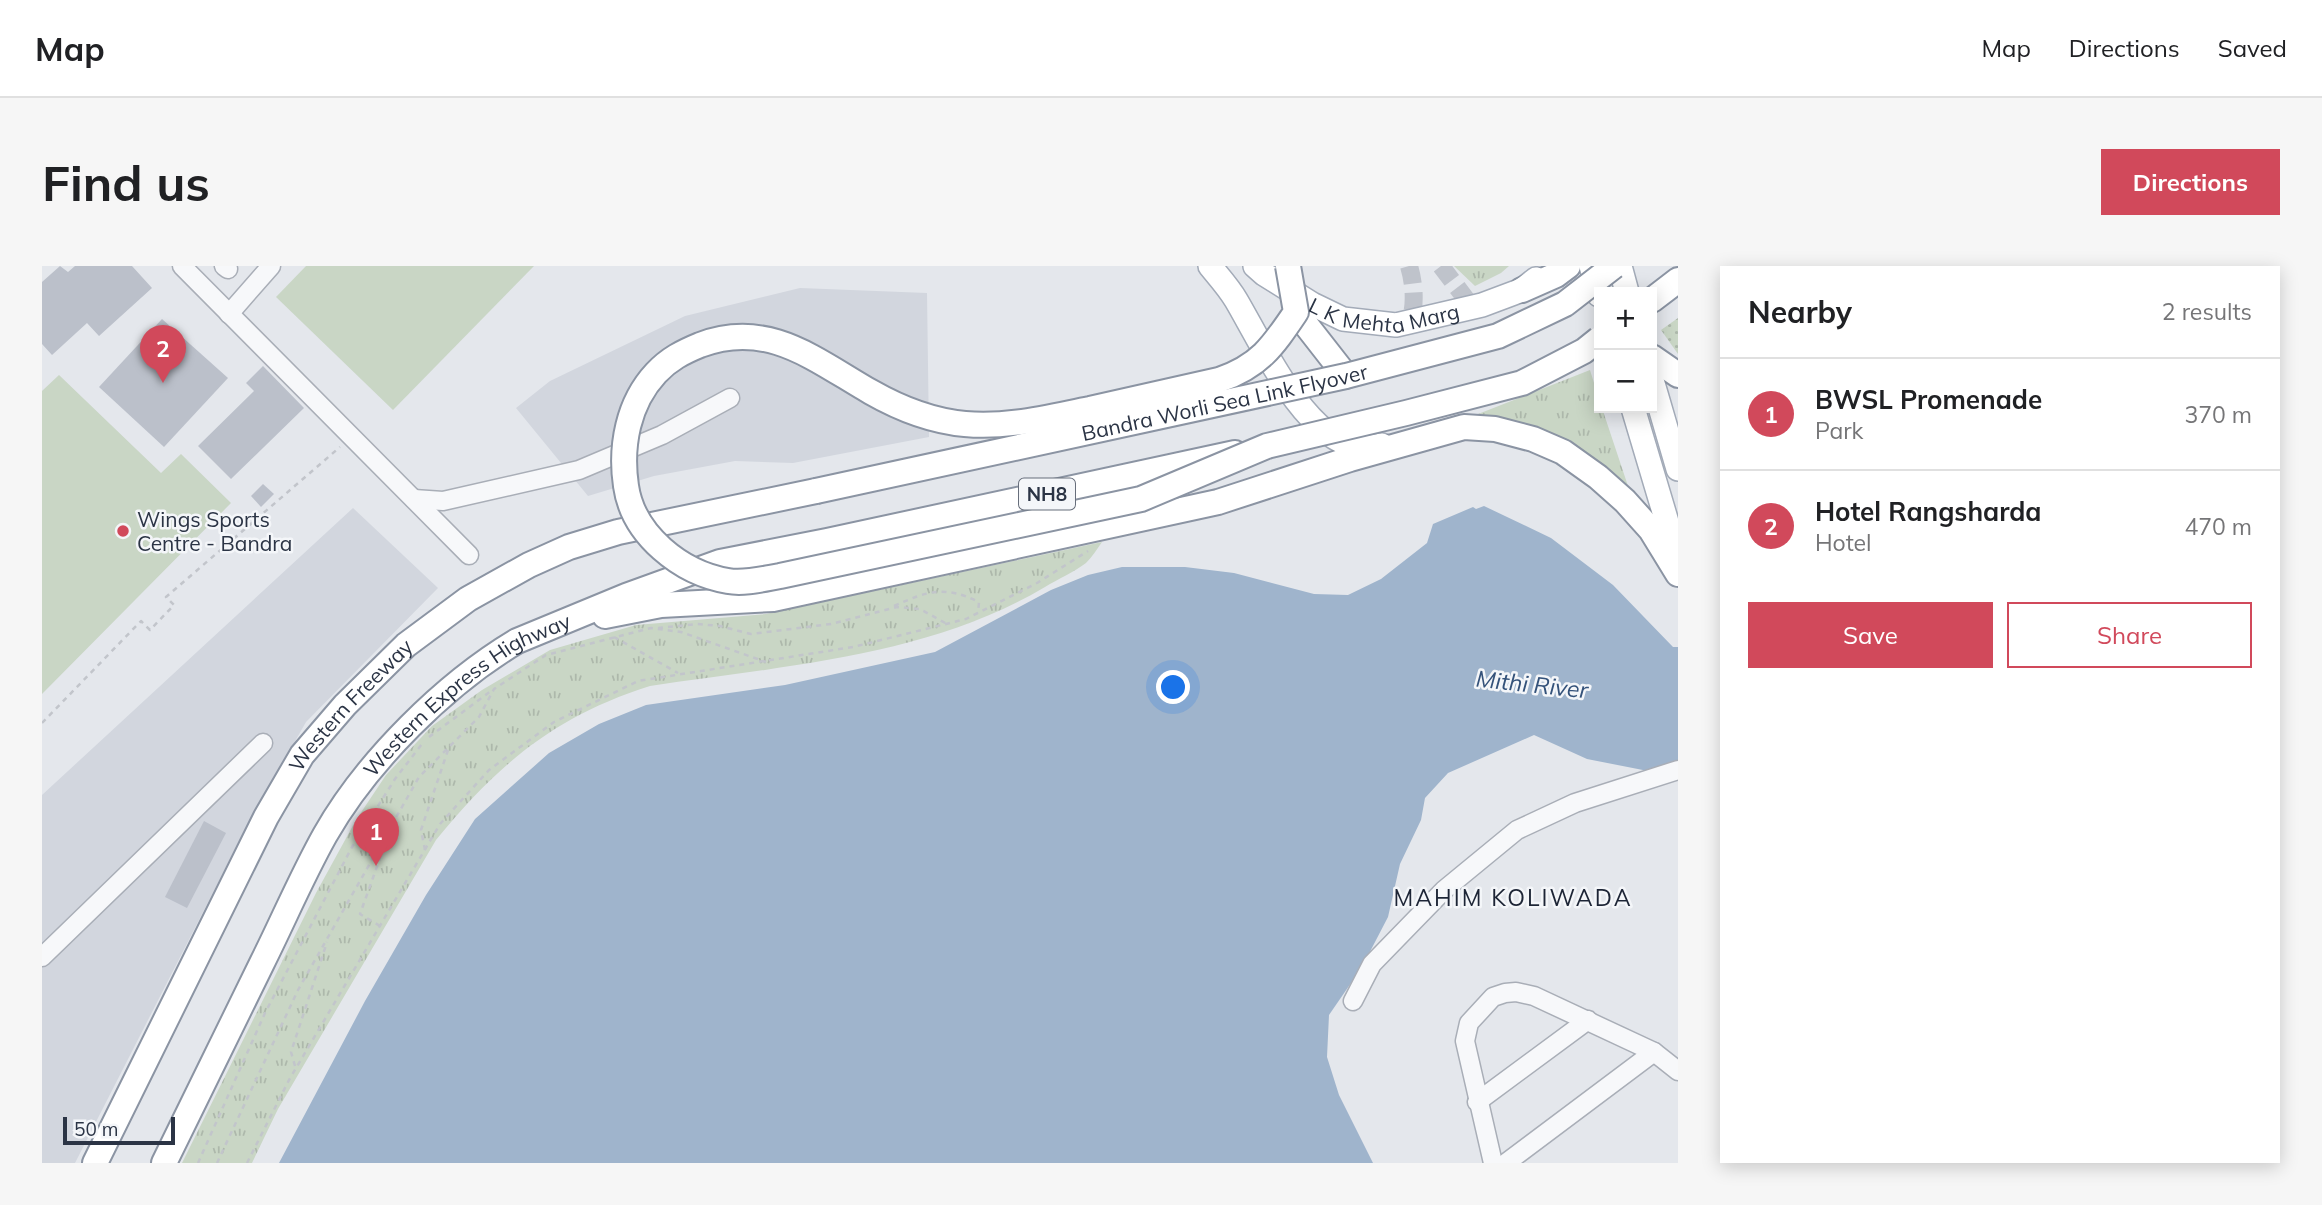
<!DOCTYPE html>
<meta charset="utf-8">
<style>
:root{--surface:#fff;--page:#f6f6f6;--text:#202124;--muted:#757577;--line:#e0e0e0;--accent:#d1495b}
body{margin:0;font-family:Mulish,sans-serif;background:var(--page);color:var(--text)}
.controls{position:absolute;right:21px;top:21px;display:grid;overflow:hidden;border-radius:0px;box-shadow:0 4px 18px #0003}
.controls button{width:63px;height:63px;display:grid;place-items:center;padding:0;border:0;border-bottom:2px solid var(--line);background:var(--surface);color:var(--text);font:35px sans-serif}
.scale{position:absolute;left:21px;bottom:18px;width:112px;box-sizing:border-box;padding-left:7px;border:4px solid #2b3445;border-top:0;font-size:19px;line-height:24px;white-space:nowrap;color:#2b3445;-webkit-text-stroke:5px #f4f6f9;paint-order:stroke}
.you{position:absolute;left:1132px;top:422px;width:24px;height:24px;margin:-18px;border:5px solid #fff;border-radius:50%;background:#1a73e8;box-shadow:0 0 0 10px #1a73e833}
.badge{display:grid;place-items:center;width:46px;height:46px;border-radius:50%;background:var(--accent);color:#fff;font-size:23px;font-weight:700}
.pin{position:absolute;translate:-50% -58px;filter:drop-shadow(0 2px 4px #0008)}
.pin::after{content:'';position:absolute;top:37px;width:24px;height:21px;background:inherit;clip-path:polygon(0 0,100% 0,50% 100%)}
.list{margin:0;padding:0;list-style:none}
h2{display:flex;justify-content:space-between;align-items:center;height:91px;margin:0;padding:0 28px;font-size:30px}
h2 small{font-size:23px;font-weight:400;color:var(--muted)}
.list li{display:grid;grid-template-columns:46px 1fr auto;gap:21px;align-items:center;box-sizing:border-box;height:112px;padding:0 28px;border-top:2px solid var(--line)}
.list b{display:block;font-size:26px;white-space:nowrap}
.list p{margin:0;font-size:23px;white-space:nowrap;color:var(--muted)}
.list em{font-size:23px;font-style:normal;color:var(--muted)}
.actions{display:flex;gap:14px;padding:21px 28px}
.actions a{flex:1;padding:16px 0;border:2px solid var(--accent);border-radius:0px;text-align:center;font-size:24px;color:var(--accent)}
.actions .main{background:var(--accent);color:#fff}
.map{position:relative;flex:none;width:1636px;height:897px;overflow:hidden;border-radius:0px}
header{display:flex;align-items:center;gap:42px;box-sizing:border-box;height:98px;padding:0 35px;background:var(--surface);border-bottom:2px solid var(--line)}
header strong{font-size:33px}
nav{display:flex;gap:38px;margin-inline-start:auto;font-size:24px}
.intro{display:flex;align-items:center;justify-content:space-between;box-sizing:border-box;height:168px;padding:0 42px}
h1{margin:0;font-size:49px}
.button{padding:18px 32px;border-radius:0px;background:var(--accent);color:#fff;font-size:24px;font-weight:700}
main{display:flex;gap:42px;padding:0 42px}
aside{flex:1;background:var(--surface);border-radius:0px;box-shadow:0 4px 18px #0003}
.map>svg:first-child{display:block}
</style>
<header>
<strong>Map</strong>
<nav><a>Map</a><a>Directions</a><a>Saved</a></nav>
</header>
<div class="intro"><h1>Find us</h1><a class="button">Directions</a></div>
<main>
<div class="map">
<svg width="1636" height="897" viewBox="0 0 1636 897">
<defs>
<pattern id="grass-tufts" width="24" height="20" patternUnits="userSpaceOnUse" patternTransform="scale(1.75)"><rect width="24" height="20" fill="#c9d6c5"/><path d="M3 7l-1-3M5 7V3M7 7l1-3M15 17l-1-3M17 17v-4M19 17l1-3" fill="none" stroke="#adb8ab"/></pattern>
<pattern id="garden-dots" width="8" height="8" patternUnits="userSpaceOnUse" patternTransform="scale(1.75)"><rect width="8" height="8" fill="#c9d6c5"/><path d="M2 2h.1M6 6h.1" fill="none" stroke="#adb8ab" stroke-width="1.8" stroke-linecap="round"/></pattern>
</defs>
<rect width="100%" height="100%" fill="#e4e7ec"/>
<g fill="#d2d6de">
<polygon points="758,22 885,27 887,171 751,197 693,195 612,210 546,230 474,142 508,115 643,50"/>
<polygon points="311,242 396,322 264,456 206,558 33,897 0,897 0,529"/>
</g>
<g fill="url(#grass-tufts)">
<polygon points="1412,0 1467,0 1459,7 1433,20"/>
<polygon points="1548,104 1557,133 1557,142 1560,142 1591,235 1431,150"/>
<path d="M 1060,276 C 1055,283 1050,291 1044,297 C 1032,306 1016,313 1003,321 C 886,391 740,400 608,420 C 513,450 456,498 394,574 L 236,843 L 210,897 L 140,897 L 274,627 L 314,554 L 344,509 L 390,460 L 440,424 L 508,384 L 594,359 L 724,348 Z"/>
</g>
<polygon fill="url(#garden-dots)" points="1636,52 1636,88 1619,64"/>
<g fill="#c9d6c5">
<polygon points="264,0 492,0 351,144 234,31"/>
<polygon points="17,109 119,207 139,188 189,237 0,428 0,125"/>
</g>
<polygon fill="#9fb4cc" points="1442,240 1509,272 1571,319 1631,381 1636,381 1636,498 1606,505 1545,493 1492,469 1406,507 1383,532 1379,554 1358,598 1346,651 1320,701 1287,749 1285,791 1297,829 1331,897 237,897 323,735 384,629 433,553 507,487 557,458 604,439 743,419 893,386 1009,324 1046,309 1080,301 1143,301 1192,307 1272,328 1306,329 1339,313 1385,277 1391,258 1431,241 1434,243"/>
<g fill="#bbc0ca">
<polygon points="18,0 26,6 33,0 90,0 110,22 57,70 45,57 10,89 0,78 0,16"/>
<polygon points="120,53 186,112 122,181 57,121"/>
<polygon points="221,100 262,142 189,213 156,180 212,125 204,117"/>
<polygon points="221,218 232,228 219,241 209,230"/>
<polygon points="162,555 184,567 145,642 123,631"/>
</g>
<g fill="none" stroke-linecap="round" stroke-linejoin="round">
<g stroke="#bfc3cb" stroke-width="18" stroke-dasharray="18 9" stroke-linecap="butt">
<path d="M 1367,0 C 1372,17 1374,39 1368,55"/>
<polyline points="1399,0 1430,41"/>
</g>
<g stroke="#a9aeb7" stroke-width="21">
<g id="minor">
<polyline points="140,0 427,289"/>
<polyline points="182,0 186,3"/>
<polyline points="187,48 229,0"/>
<polyline points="372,233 401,235 537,204 620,169 688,132"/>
<polyline points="0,691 221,477"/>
<polyline points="1311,735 1330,698 1402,624 1475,564 1533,537 1636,504"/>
<polyline points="1435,836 1546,754"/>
<polyline points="1451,897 1423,775 1427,757 1451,731 1463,727 1474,726 1492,730 1612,786 1636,805"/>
<polyline points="1464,897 1612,786"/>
</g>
</g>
<g stroke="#a3abb8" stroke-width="26">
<g id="major">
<path d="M 1168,0 C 1177,11 1187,22 1194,34 C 1219,76 1261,170 1313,180 C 1322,182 1332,181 1340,179"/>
<path id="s1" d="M 1213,0 L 1222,8 L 1270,38 L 1301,53 L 1354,59 L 1440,39 L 1480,24 L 1494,13"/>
<polyline points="1549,0 1557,29"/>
<polyline points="1578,0 1585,26"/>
<polyline points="1610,114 1636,203"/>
<polyline points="1591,142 1636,293"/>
</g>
</g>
<g stroke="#8b94a3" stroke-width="28">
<g id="highway">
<polyline points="1480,24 1514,9 1526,0"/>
<polyline points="1610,34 1636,14"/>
<polyline points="1254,46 1304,110"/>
<polyline points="1610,91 1636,109"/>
<polyline points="563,350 619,339 731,333 1176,236 1308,193 1422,161 1453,163 1491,173 1521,186 1556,211 1583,235 1609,264 1636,308"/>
<path id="s2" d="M 53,897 L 224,551 L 260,489 L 303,439 L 364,379 L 426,333 L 487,299 L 527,281 L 576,266 L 774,225"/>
<path id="s3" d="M 122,897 C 155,830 187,764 220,697 C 241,655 260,610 283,569 C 325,495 403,418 475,375 L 584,330 L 678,296 L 785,275 L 1193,187"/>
</g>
</g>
<g stroke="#c2c5cb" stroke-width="2.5" stroke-dasharray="5 5" stroke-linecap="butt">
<path d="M 852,340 C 886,325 902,319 937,336 L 936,347"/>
<polyline points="616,362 655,358 678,360 709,368 789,358 855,341 878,343 905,358"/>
<polyline points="572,371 636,407"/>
<polyline points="0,457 99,355 108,364 132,339 124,331 298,181"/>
<polyline points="387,471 449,425"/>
<polyline points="383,584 379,564 406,484"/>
<polyline points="338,660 318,648 347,567"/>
<polyline points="253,800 249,786 285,676"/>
<polyline points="156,897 223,747 310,581 353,513 380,478"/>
<polyline points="175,897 256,724 377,511 437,451 452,423 504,389 609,362 639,366 724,396"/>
<polyline points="205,897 247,814 398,558 447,504 512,456 596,415 811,381 924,353 995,317 1046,285"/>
</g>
<use href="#minor" stroke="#f7f8fa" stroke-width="18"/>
<use href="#major" stroke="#fff" stroke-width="23"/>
<use href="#highway" stroke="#fff" stroke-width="24"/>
<g stroke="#8b94a3" stroke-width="28" stroke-linecap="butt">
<g id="highway-bridge">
<path d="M 1246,0 L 1254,46 C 1231,80 1218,100 1177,114 C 1134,124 1091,133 1048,143 C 1007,151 965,162 923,158 C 890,155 857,142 829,126 C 773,94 726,53 658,79 C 641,86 627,93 614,107 C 586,137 578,180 584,220 C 591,269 639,307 686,315 C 702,318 721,313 738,310 L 1099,233 L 1225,180 L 1364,147 L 1480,117 L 1542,85 L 1557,73"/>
<path id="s4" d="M 774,225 L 1304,110 L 1456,70 L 1523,38 L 1572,0"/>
</g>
</g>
<use href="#highway-bridge" stroke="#fff" stroke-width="24"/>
</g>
<circle fill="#d1495b" stroke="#f4f6f9" stroke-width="2.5" cx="81" cy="265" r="7"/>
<g text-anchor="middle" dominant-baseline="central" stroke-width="5" stroke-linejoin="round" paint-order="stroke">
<rect fill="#f4f6f9" stroke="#676e7b" stroke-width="2" x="977" y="212.5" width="56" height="31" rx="5"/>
<g font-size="19" font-weight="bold" fill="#2b3445">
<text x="1005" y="228">NH8</text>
</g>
<g font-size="21" fill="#2b3445" stroke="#f4f6f9">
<text stroke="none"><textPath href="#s1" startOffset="144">L K Mehta Marg</textPath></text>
<text stroke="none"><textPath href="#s4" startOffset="418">Bandra Worli Sea Link Flyover</textPath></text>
<text stroke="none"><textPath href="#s3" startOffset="569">Western Express Highway</textPath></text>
<text stroke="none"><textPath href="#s2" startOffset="527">Western Freeway</textPath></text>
</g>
<g font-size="21" fill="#2b3445" stroke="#f4f6f9" text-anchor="start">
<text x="95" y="253">Wings Sports<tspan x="95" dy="24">Centre - Bandra</tspan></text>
</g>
<g font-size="23" font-style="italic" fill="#34527a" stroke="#f4f6f9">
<text transform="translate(1490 418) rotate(6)">Mithi River</text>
</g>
<g font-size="23" letter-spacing="2" fill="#1d2536" stroke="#f4f6f9">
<text x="1471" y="631">MAHIM KOLIWADA</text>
</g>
</g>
</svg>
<div class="controls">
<button>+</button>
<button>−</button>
</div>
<div class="scale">50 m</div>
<div class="you"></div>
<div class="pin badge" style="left:334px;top:600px">1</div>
<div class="pin badge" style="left:121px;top:117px">2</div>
</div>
<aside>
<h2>Nearby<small>2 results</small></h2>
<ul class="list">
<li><span class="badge">1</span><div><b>BWSL Promenade</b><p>Park</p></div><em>370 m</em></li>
<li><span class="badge">2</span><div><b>Hotel Rangsharda</b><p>Hotel</p></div><em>470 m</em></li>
</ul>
<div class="actions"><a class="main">Save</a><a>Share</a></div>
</aside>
</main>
